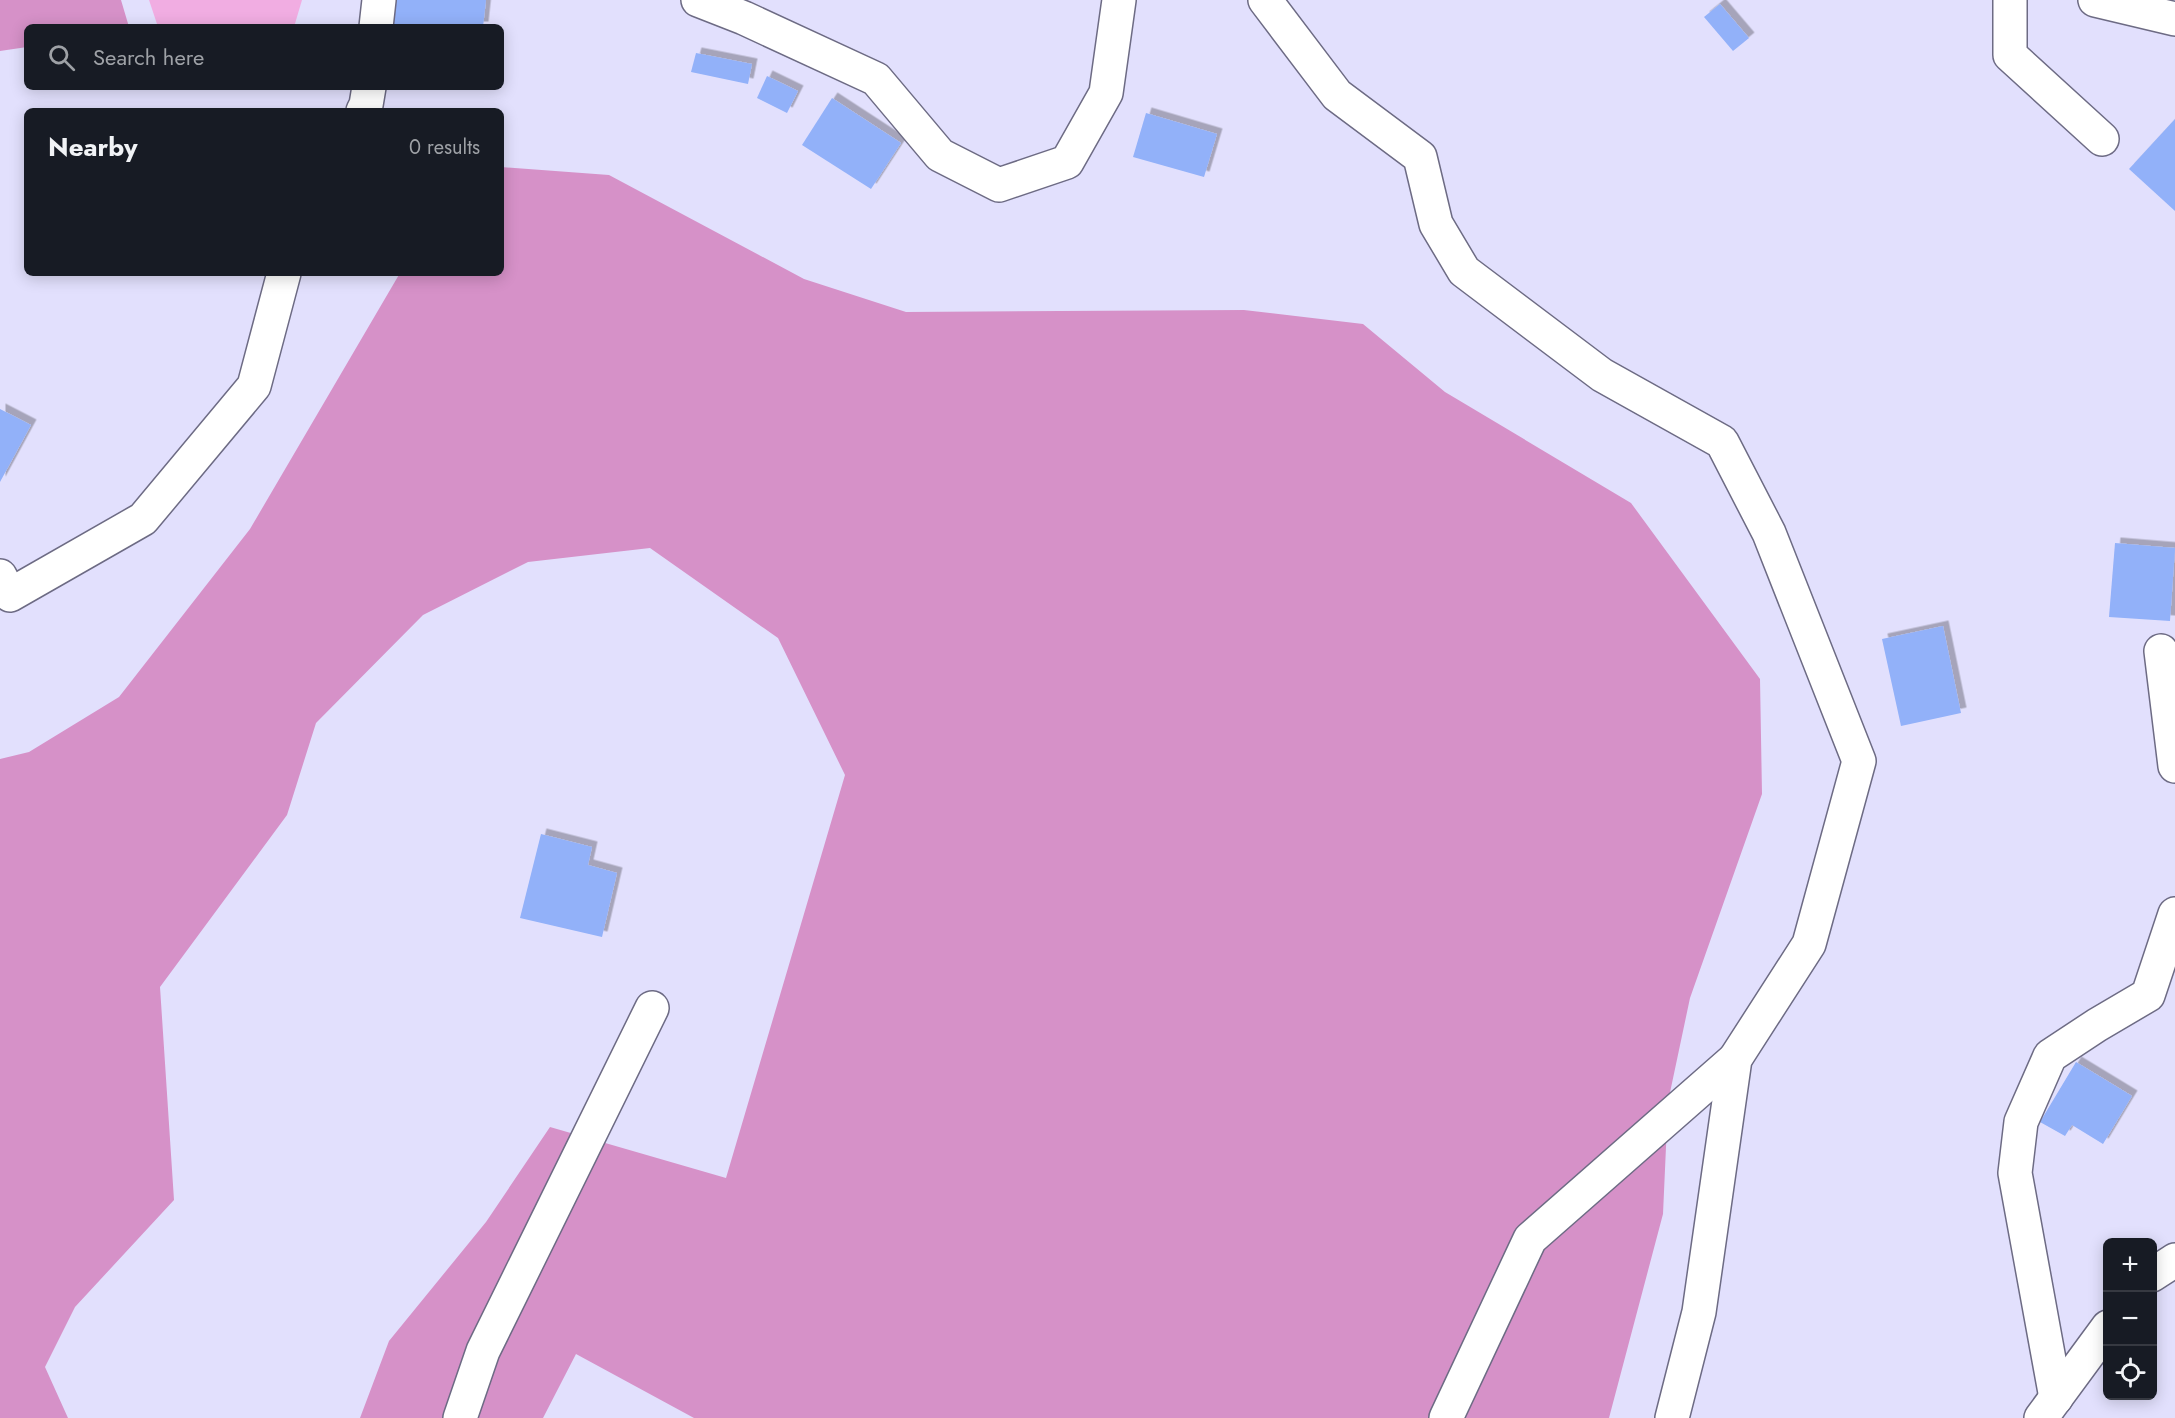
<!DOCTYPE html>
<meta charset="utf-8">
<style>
:root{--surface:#171b24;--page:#242831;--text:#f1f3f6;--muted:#9ea1a6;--line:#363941}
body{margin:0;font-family:Jost,sans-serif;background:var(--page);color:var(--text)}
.controls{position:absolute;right:18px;bottom:18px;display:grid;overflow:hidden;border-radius:9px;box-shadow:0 3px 15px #0003}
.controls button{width:54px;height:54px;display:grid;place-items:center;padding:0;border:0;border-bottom:2px solid var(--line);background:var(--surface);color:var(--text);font:30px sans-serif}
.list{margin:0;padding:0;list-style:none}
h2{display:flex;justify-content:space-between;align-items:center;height:78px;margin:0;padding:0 24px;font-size:26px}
h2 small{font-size:20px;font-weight:400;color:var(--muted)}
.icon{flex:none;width:33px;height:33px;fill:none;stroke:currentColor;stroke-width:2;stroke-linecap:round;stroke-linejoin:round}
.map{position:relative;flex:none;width:2175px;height:1418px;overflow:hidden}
.search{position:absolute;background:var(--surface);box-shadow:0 3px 15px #0003;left:24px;top:24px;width:480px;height:66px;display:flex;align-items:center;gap:15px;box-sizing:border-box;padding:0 21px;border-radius:9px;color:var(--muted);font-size:22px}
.panel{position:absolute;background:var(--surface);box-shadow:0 3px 15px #0003;left:24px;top:108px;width:480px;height:168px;border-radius:9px}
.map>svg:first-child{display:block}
</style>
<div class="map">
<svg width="2175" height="1418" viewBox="0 0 2175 1418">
<defs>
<filter id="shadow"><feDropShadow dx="5.5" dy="-5.5" stdDeviation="0" flood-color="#0004"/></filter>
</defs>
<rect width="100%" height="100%" fill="#e2e0fd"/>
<polygon fill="#f1ade2" points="149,0 302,0 294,27 158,27"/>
<g fill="#d691c8">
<polygon points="0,0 121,0 129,27 27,27 27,47 0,51"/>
<polygon points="501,167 609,175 804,279 906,312 1244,310 1363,324 1445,392 1631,503 1760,679 1762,794 1690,998 1668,1102 1663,1214 1609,1418 694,1418 576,1354 543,1418 360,1418 389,1341 486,1222 550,1127 726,1178 845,775 778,638 650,548 528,562 423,615 316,723 287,815 160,987 174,1200 75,1307 45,1367 68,1418 0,1418 0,759 29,752 119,697 250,529 400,273 501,273"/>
</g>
<g fill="#92b1f9" filter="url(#shadow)">
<polygon points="395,0 486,0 483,27 393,27"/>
<polygon points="1720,4 1749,38 1733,51 1704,17"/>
<polygon points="696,53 752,64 748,84 691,72"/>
<polygon points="767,76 798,91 787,113 757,98"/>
<polygon points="832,98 901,143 871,189 802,145"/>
<polygon points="1146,113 1217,134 1204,177 1133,157"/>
<polygon points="2175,119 2175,211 2129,169"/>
<polygon points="0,409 31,425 0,482"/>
<polygon points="2115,543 2175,548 2170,621 2109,617"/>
<polygon points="1943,626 1961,713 1901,726 1882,639"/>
<polygon points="541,834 592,847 588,865 617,873 602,937 520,918"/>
<polygon points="2076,1062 2132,1096 2103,1144 2072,1125 2065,1136 2040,1122"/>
</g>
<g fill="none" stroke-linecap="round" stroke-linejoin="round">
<g stroke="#6d6b84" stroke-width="36">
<g id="minor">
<polyline points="698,0 744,18 876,79 940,155 999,185 1067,162 1106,93 1119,0"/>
<polyline points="1265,0 1337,95 1420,157 1436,224 1464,271 1602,375 1722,442 1769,533 1859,761 1809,944 1735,1059 1699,1312 1672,1418"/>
<polyline points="2010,0 2010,55 2102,139"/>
<polyline points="2095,0 2175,19"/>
<polyline points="376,27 379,0"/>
<polyline points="363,111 366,105 369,87"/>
<polyline points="0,576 10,595 143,519 254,386 284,273"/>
<polyline points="2161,651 2175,766"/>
<polyline points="2152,1275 2175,1260"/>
<polyline points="2056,1398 2015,1173 2021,1122 2050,1056 2097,1025 2148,995 2175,914"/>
<polyline points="460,1418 483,1351 652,1008"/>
<polyline points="1446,1418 1530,1239 1735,1059"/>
<polyline points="2041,1418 2108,1327"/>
</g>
</g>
<use href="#minor" stroke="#fff" stroke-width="33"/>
</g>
</svg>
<div class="controls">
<button>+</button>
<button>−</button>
<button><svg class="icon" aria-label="locate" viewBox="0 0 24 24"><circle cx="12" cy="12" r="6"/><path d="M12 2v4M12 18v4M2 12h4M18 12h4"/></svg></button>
</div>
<div class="search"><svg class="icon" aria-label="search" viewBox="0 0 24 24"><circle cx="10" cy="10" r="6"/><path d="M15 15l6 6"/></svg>Search here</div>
<section class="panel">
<h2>Nearby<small>0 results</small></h2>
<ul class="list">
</ul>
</section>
</div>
